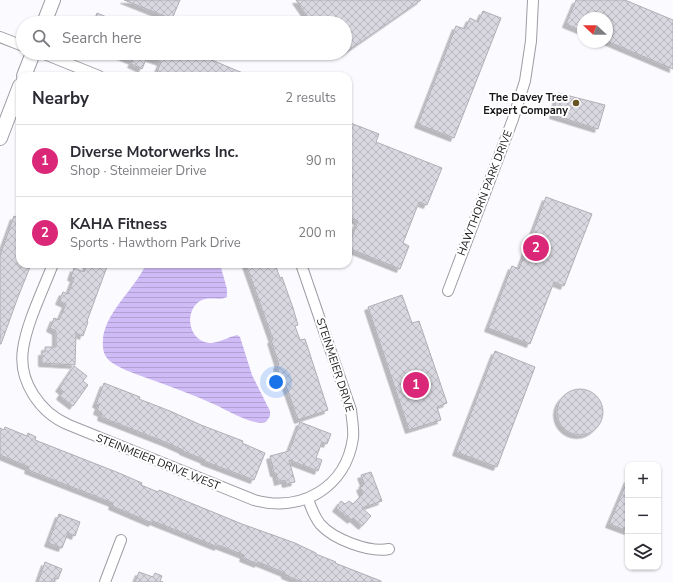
<!DOCTYPE html>
<meta charset="utf-8">
<style>
:root{--surface:#fff;--page:#f2f2f3;--text:#2b2b33;--muted:#7c7c81;--line:#e1e1e2;--accent:#db2777}
body{margin:0;font-family:"Nunito Sans",sans-serif;background:var(--page);color:var(--text)}
.controls{position:absolute;right:12px;bottom:12px;display:grid;overflow:hidden;border-radius:8px;box-shadow:0 1px 3px #0004}
.controls button{width:36px;height:36px;display:grid;place-items:center;padding:0;border:0;border-bottom:1px solid var(--line);background:var(--surface);color:var(--text);font:20px sans-serif}
.compass{position:absolute;left:577px;top:12px;width:36px;height:36px;border-radius:50%;background:var(--surface);box-shadow:0 1px 3px #0004;rotate:292deg}
.you{position:absolute;left:276px;top:382px;width:14px;height:14px;margin:-10px;border:3px solid #fff;border-radius:50%;background:#1a73e8;box-shadow:0 0 0 6px #1a73e833}
.badge{display:grid;place-items:center;width:26px;height:26px;border-radius:50%;background:var(--accent);color:#fff;font-size:13px;font-weight:700}
.pin{position:absolute;translate:-50% -50%;border:2px solid #fff;box-shadow:0 1px 4px #0006}
.list{margin:0;padding:0;list-style:none}
h2{display:flex;justify-content:space-between;align-items:center;height:52px;margin:0;padding:0 16px;font-size:17px}
h2 small{font-size:13px;font-weight:400;color:var(--muted)}
.list li{display:grid;grid-template-columns:26px 1fr auto;gap:12px;align-items:center;box-sizing:border-box;height:72px;padding:0 16px;border-top:1px solid var(--line)}
.list b{display:block;font-size:15px;white-space:nowrap}
.list p{margin:0;font-size:13px;white-space:nowrap;color:var(--muted)}
.list em{font-size:13px;font-style:normal;color:var(--muted)}
.icon{flex:none;width:22px;height:22px;fill:none;stroke:currentColor;stroke-width:2;stroke-linecap:round;stroke-linejoin:round}
.map{position:relative;flex:none;width:673px;height:582px;overflow:hidden}
.search{position:absolute;background:var(--surface);box-shadow:0 1px 3px #0004;left:16px;top:16px;width:336px;height:44px;display:flex;align-items:center;gap:10px;box-sizing:border-box;padding:0 14px;border-radius:22px;color:var(--muted);font-size:15px}
.panel{position:absolute;background:var(--surface);box-shadow:0 1px 3px #0004;left:16px;top:72px;width:336px;height:196px;border-radius:12px}
.map>svg:first-child{display:block}
</style>
<div class="map">
<svg width="673" height="582" viewBox="0 0 673 582">
<defs>
<pattern id="water-rules" width="6" height="5" patternUnits="userSpaceOnUse"><rect width="6" height="5" fill="#cfbbf5"/><path d="M0 2.5h6" fill="none" stroke="#b1a0d1"/></pattern>
<pattern id="building-cross-hatch" width="8" height="8" patternUnits="userSpaceOnUse"><rect width="8" height="8" fill="#d9d7df"/><path d="M0 0l8 8M0 8l8-8" fill="none" stroke="#bab8bf"/></pattern>
<filter id="shadow"><feDropShadow dx="-3.5" dy="3.5" stdDeviation="0" flood-color="#0004"/></filter>
</defs>
<rect width="100%" height="100%" fill="#fbfaff"/>
<path fill="url(#water-rules)" d="M 146,264 L 220,264 L 227,289 L 227,297 C 219,301 208,296 200,301 C 183,312 189,342 210,343 C 219,343 228,337 237,335 L 240,337 L 252,375 L 270,411 L 270,416 L 266,422 C 254,426 230,412 218,406 C 194,395 169,386 144,377 C 133,373 121,369 111,362 C 106,358 103,353 103,346 C 100,316 135,290 146,264 Z"/>
<g fill="url(#building-cross-hatch)" stroke="#b1aeb6" filter="url(#shadow)">
<polygon points="124,0 180,0 172,19"/>
<polygon points="296,0 421,0 345,53 345,23 312,23"/>
<polygon points="576,0 625,0 673,20 673,69 607,41 607,18 583,18 583,31 566,24"/>
<polygon points="483,11 501,18 454,138 418,124 456,26 465,29 470,18 478,22"/>
<polygon points="97,13 121,23 93,23"/>
<polygon points="114,53 195,53 250,76 167,76 157,72 161,62 147,57 142,69 131,64 133,61"/>
<polygon points="558,93 605,105 598,129 553,115"/>
<polygon points="348,122 379,134 376,142 442,168 427,205 419,202 403,243 409,246 400,269 348,248 358,221 348,217 348,187 353,175 348,173"/>
<polygon points="546,197 592,214 564,286 554,282 530,344 488,328 512,266 519,269"/>
<polygon points="14,216 20,219 20,264 30,267 18,297 1,344 0,344 0,255"/>
<polygon points="87,264 108,264 87,321 88,322 83,336 76,333 75,365 42,363 42,352 45,352 45,347 56,347 56,331 50,328 54,318 59,320 66,304 59,301 63,292 68,294 74,278 71,277 74,268 84,272"/>
<polygon points="246,264 275,264 280,278 282,277 293,308 298,325 295,326 300,340 305,339 328,410 298,420 283,377 280,378 277,365 279,365 271,340 273,340"/>
<polygon points="402,295 412,323 419,321 447,403 437,407 441,420 409,430 368,307"/>
<polygon points="495,351 535,367 497,467 456,452"/>
<polygon points="74,366 87,376 83,381 88,385 73,406 60,396 63,391 59,388"/>
<polygon points="104,383 140,397 139,399 170,411 201,425 243,441 242,443 265,453 254,480 204,461 205,460 183,451 183,450 165,442 101,417 102,413 97,411 99,405 96,404"/>
<circle cx="580" cy="412" r="23"/>
<polygon points="300,422 331,434 327,444 322,442 316,458 322,460 318,471 289,460 295,482 286,484 285,480 278,482 276,473 274,473 270,456 289,451"/>
<polygon points="5,427 27,436 28,433 36,437 35,440 119,473 142,483 141,485 158,492 159,490 242,524 295,543 316,553 316,554 336,562 335,563 381,581 381,582 302,582 285,575 285,573 258,562 258,564 243,558 244,555 218,545 218,547 153,521 152,523 112,506 113,503 28,470 29,467 0,455 0,428 4,430"/>
<polygon points="371,472 382,501 362,508 371,516 362,526 353,518 351,520 336,508 341,501 345,504 349,501 353,504 363,494 360,487 363,486 362,484 364,483 361,475"/>
<polygon points="628,479 628,531 609,524"/>
<polygon points="59,514 80,522 75,536 68,533 62,548 48,543"/>
<polygon points="45,562 62,569 58,579 55,578 54,582 38,582"/>
<polygon points="139,572 153,577 155,573 162,576 160,581 163,582 135,582"/>
</g>
<g fill="none" stroke-linecap="round" stroke-linejoin="round">
<g stroke="#9f9ca4" stroke-width="12">
<g id="minor">
<polyline points="0,37 23,46"/>
<polyline points="42,53 99,76"/>
<path d="M 53,264 C 43,290 27,322 23,349 C 18,381 40,413 69,425 L 254,500 C 301,513 346,488 353,438 C 354,429 352,420 351,410 L 301,264"/>
<polyline points="448,291 513,119 525,81 531,41 533,0"/>
<path d="M 308,499 C 311,508 314,516 320,524 C 333,539 369,553 389,549"/>
<polyline points="105,582 121,540"/>
</g>
</g>
<g stroke="#9f9ca4" stroke-width="16">
<g id="secondary">
<polyline points="44,23 53,0"/>
<polyline points="24,76 33,53"/>
<polyline points="0,138 20,86"/>
</g>
</g>
<use href="#minor" stroke="#fff" stroke-width="10"/>
<use href="#secondary" stroke="#fff" stroke-width="14"/>
</g>
<circle fill="#665422" stroke="#fff" stroke-width="1.5" cx="576" cy="103" r="4"/>
<g text-anchor="middle" dominant-baseline="central" stroke-width="4" stroke-linejoin="round" paint-order="stroke">
<g font-size="11" font-weight="bold" fill="#171619" stroke="#fff" text-anchor="end">
<text x="568" y="97">The Davey Tree<tspan x="568" dy="13">Expert Company</tspan></text>
</g>
<g font-size="11" fill="#171619" stroke="#fff">
<text transform="translate(485 193) rotate(-69)">HAWTHORN PARK DRIVE</text>
<text transform="translate(335 365) rotate(72)">STEINMEIER DRIVE</text>
<text transform="translate(158 462) rotate(22)">STEINMEIER DRIVE WEST</text>
</g>
</g>
</svg>
<div class="controls">
<button>+</button>
<button>−</button>
<button><svg class="icon" aria-label="layers" viewBox="0 0 24 24"><path d="M12 4l9 5-9 5-9-5zM3 14l9 5 9-5"/></svg></button>
</div>
<svg class="compass" viewBox="-18 -18 36 36"><path d="M0-13l5 13h-10z" fill="#e53935"/><path d="M0 13l5-13h-10z" fill="#7c7c81"/></svg>
<div class="you"></div>
<div class="pin badge" style="left:416px;top:385px">1</div>
<div class="pin badge" style="left:536px;top:248px">2</div>
<div class="search"><svg class="icon" aria-label="search" viewBox="0 0 24 24"><circle cx="10" cy="10" r="6"/><path d="M15 15l6 6"/></svg>Search here</div>
<section class="panel">
<h2>Nearby<small>2 results</small></h2>
<ul class="list">
<li><span class="badge">1</span><div><b>Diverse Motorwerks Inc.</b><p>Shop · Steinmeier Drive</p></div><em>90 m</em></li>
<li><span class="badge">2</span><div><b>KAHA Fitness</b><p>Sports · Hawthorn Park Drive</p></div><em>200 m</em></li>
</ul>
</section>
</div>
